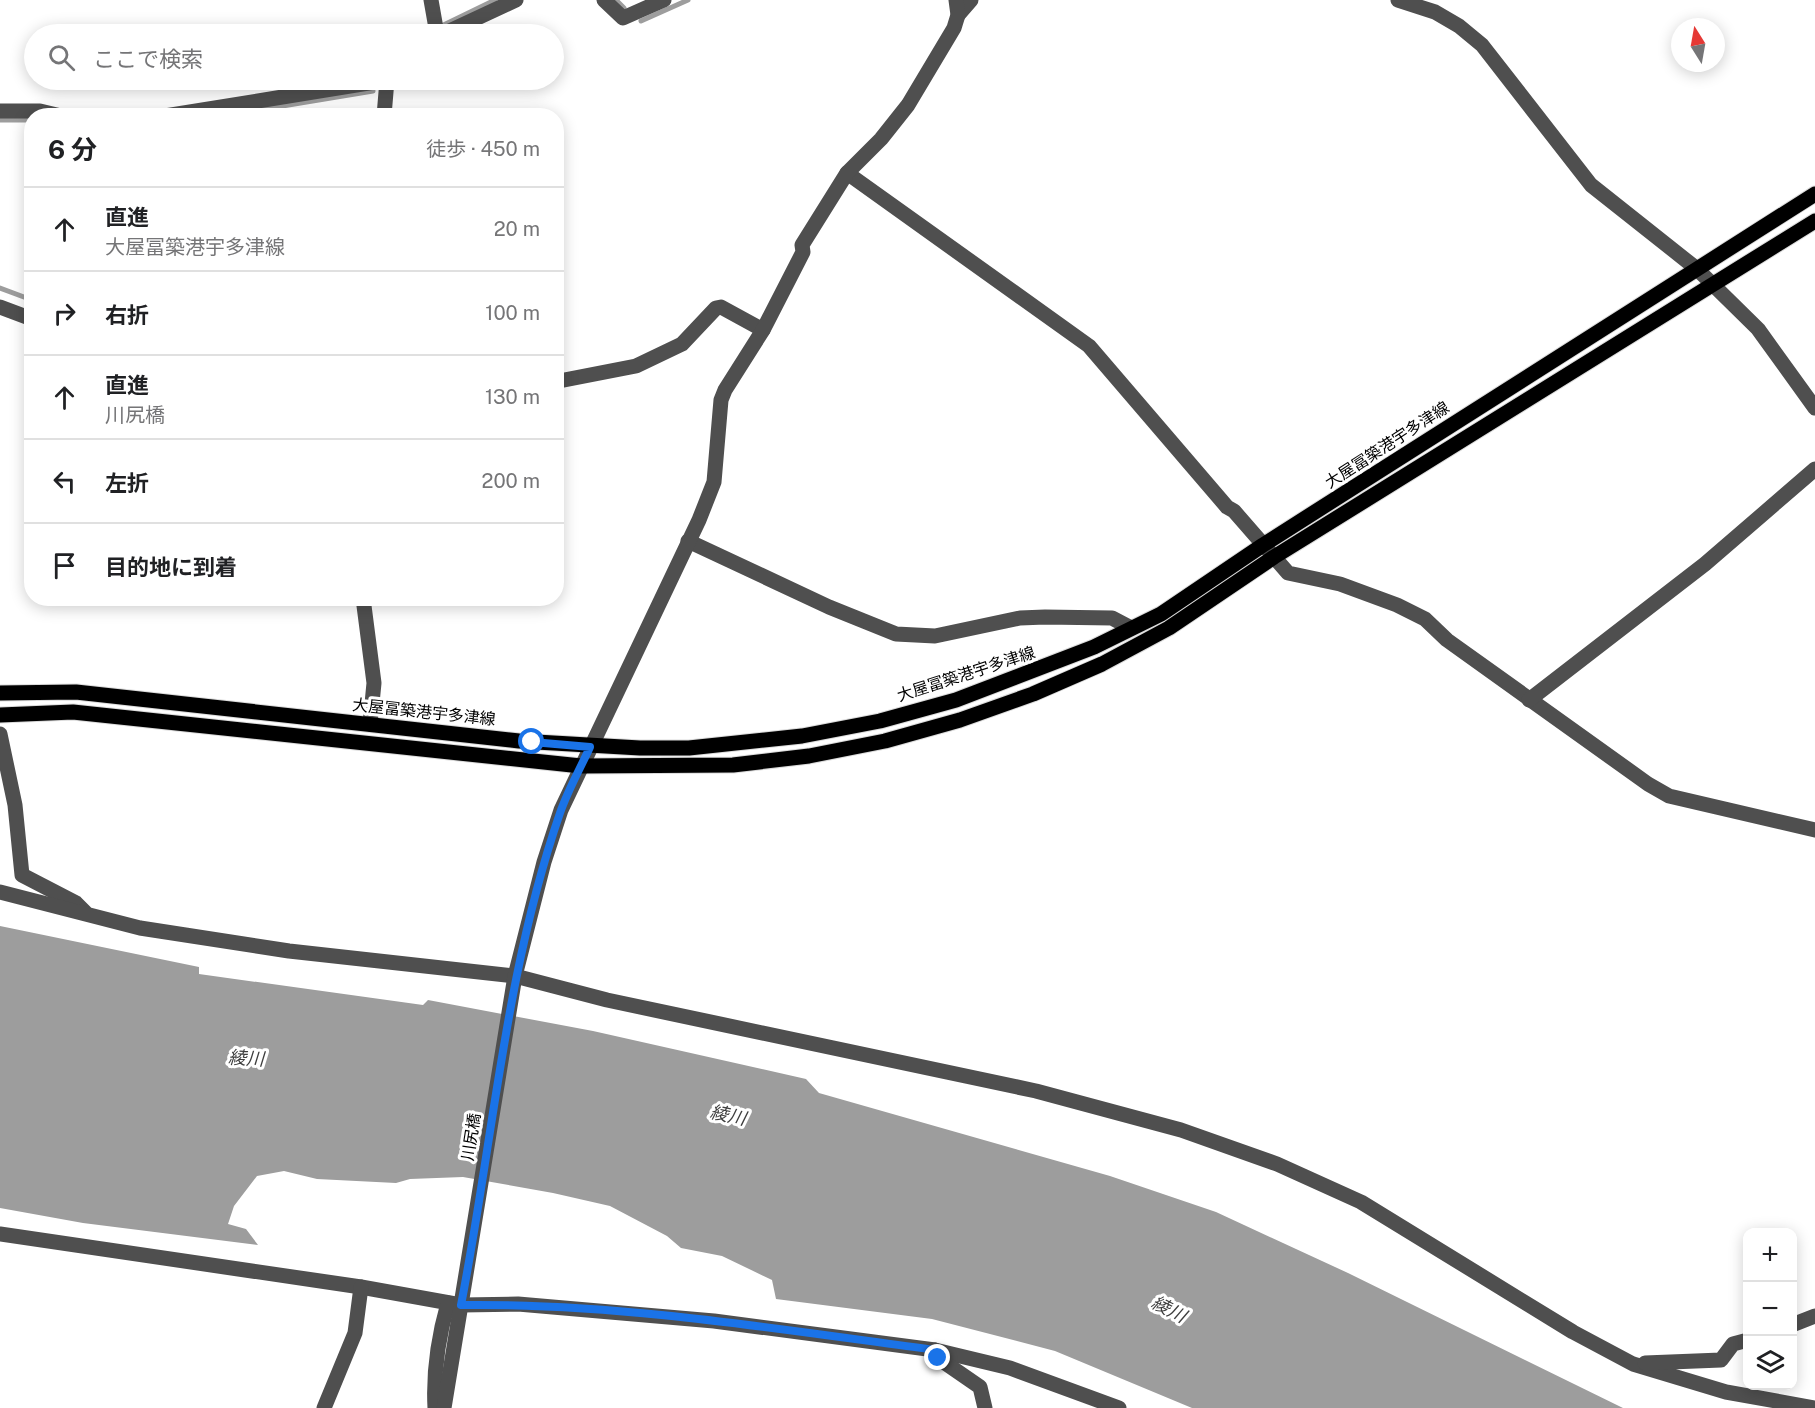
<!DOCTYPE html>
<html lang="ja">
<meta charset="utf-8">
<style>
:root{--surface:#fff;--page:#f6f6f6;--text:#202124;--muted:#757577;--line:#e0e0e0}
body{margin:0;font-family:"Public Sans","Noto Sans JP",sans-serif;background:var(--page);color:var(--text)}
.controls{position:absolute;right:18px;bottom:18px;display:grid;overflow:hidden;border-radius:12px;box-shadow:0 3px 15px #0003}
.controls button{width:54px;height:54px;display:grid;place-items:center;padding:0;border:0;border-bottom:2px solid var(--line);background:var(--surface);color:var(--text);font:30px sans-serif}
.compass{position:absolute;left:1671px;top:18px;width:54px;height:54px;border-radius:50%;background:var(--surface);box-shadow:0 3px 15px #0003;rotate:349deg}
.stop{position:absolute;width:18px;height:18px;margin:-14px;border:4px solid #1a73e8;border-radius:50%;background:#fff}
.stop.end{background:#1a73e8;border-color:#fff;box-shadow:0 2px 6px #0008}
.list{margin:0;padding:0;list-style:none}
h2{display:flex;justify-content:space-between;align-items:center;height:78px;margin:0;padding:0 24px;font-size:26px}
h2 small{font-size:20px;font-weight:400;color:var(--muted)}
.list li{display:grid;grid-template-columns:39px 1fr auto;gap:18px;align-items:center;box-sizing:border-box;height:84px;padding:0 24px;border-top:2px solid var(--line)}
.list b{display:block;font-size:22px;white-space:nowrap}
.list p{margin:0;font-size:20px;white-space:nowrap;color:var(--muted)}
.list em{font-size:20px;font-style:normal;color:var(--muted)}
.icon{flex:none;width:33px;height:33px;fill:none;stroke:currentColor;stroke-width:2;stroke-linecap:round;stroke-linejoin:round}
.map{position:relative;flex:none;width:1815px;height:1408px;overflow:hidden}
.search{position:absolute;background:var(--surface);box-shadow:0 3px 15px #0003;left:24px;top:24px;width:540px;height:66px;display:flex;align-items:center;gap:15px;box-sizing:border-box;padding:0 21px;border-radius:33px;color:var(--muted);font-size:22px}
.panel{position:absolute;background:var(--surface);box-shadow:0 3px 15px #0003;left:24px;top:108px;width:540px;height:498px;border-radius:24px}
.map>svg:first-child{display:block}
</style>
<div class="map">
<svg width="1815" height="1408" viewBox="0 0 1815 1408">
<rect width="100%" height="100%" fill="#fff"/>
<polygon fill="#9d9d9d" points="0,926 199,967 199,974 423,1005 428,1000 593,1031 806,1079 819,1093 1110,1176 1216,1212 1348,1273 1623,1408 1192,1408 1055,1351 932,1319 776,1299 772,1280 722,1256 681,1248 667,1236 610,1206 553,1193 463,1177 410,1179 396,1183 317,1179 284,1171 257,1176 234,1206 228,1224 246,1229 258,1245 83,1223 0,1208"/>
<g fill="none" stroke-linecap="round" stroke-linejoin="round">
<g stroke="#9d9d9d" stroke-width="5">
<polyline points="616,0 624,8"/>
<polyline points="641,21 688,0"/>
<polyline points="425,34 495,0"/>
<polyline points="223,116 373,91"/>
<polyline points="0,120 32,120"/>
<polyline points="0,288 32,300"/>
</g>
<g stroke="#dbdbdb" stroke-width="17">
<g id="major">
<polyline points="0,693 76,692 519,741 640,748 689,748 802,736 880,721 956,700 1094,647 1161,614 1263,545 1815,194"/>
<polyline points="0,715 73,712 581,766 733,765 809,756 885,741 960,720 1033,694 1102,664 1169,628 1274,557 1815,221"/>
</g>
</g>
<g stroke="#4f4f4f" stroke-width="15">
<polyline points="431,0 437,34"/>
<polyline points="604,0 623,18 664,0"/>
<polyline points="1398,0 1435,12 1459,26 1482,45 1591,185 1697,269 1758,329 1815,408"/>
<polyline points="958,15 971,0"/>
<polyline points="443,34 516,0"/>
<polyline points="0,111 40,111 61,116"/>
<polyline points="165,116 387,80"/>
<polyline points="384,116 387,80"/>
<polyline points="847,173 1089,346 1227,507 1234,511 1288,573 1340,584 1397,605 1425,619 1447,640 1648,784 1669,796 1815,830"/>
<polyline points="0,307 32,319"/>
<polyline points="556,379 559,381 636,366 682,344 716,308 721,307 763,330"/>
<polyline points="688,541 829,607 896,634 935,636 1020,618 1045,617 1112,618 1131,628"/>
<polyline points="363,598 374,683 370,724"/>
<polyline points="1529,700 1705,564 1815,469"/>
<polyline points="0,734 15,805 22,875 76,903 85,912"/>
<polyline points="0,892 140,928 289,951 515,976 607,1000 1036,1091 1181,1130 1277,1164 1361,1202 1573,1332 1633,1364 1726,1392 1815,1408"/>
<polyline points="0,1234 361,1287 461,1305 518,1304 714,1321 935,1350 1010,1368 1119,1408"/>
<polyline points="1792,1325 1815,1316"/>
<polyline points="935,1350 938,1358 980,1387 985,1408"/>
<polyline points="1645,1363 1721,1360 1733,1344 1748,1340"/>
<polyline points="324,1408 355,1333 361,1287"/>
<path d="M 435,1408 C 433,1371 438,1338 448,1303"/>
<polyline points="444,1408 515,976 544,862 561,810 699,520 714,482 721,400 725,390 763,330 803,252 802,245 847,173 881,139 908,105 954,28 958,15 956,0"/>
</g>
<use href="#major" stroke="#000" stroke-width="15"/>
</g>
<g fill="none" stroke-linecap="round" stroke-linejoin="round">
<path stroke="#1a73e8" stroke-width="8" d="M 532,742 L 590,747 C 580,769 568,790 560,813 C 505,972 493,1141 461,1305 C 619,1303 778,1329 935,1350 L 938,1358"/>
</g>
<g text-anchor="middle" dominant-baseline="central" stroke-width="6" stroke-linejoin="round" paint-order="stroke">
<g font-size="16" fill="#000" stroke="#fff">
<text transform="translate(1387 445) rotate(-33)">大屋冨築港宇多津線</text>
<text transform="translate(966 674) rotate(-18)">大屋冨築港宇多津線</text>
<text transform="translate(424 712) rotate(6)">大屋冨築港宇多津線</text>
<text transform="translate(471 1137) rotate(-81)">川尻橋</text>
</g>
<g font-size="18" font-style="italic" fill="#3e3e3e" stroke="#fff">
<text transform="translate(246 1058) rotate(3)">綾川</text>
<text transform="translate(728 1115) rotate(12)">綾川</text>
<text transform="translate(1169 1309) rotate(27)">綾川</text>
</g>
</g>
</svg>
<div class="controls">
<button>+</button>
<button>−</button>
<button><svg class="icon" aria-label="layers" viewBox="0 0 24 24"><path d="M12 4l9 5-9 5-9-5zM3 14l9 5 9-5"/></svg></button>
</div>
<svg class="compass" viewBox="-18 -18 36 36"><path d="M0-13l5 13h-10z" fill="#e53935"/><path d="M0 13l5-13h-10z" fill="#757577"/></svg>
<div class="stop" style="left:532px;top:742px"></div>
<div class="stop end" style="left:938px;top:1358px"></div>
<div class="search"><svg class="icon" aria-label="search" viewBox="0 0 24 24"><circle cx="10" cy="10" r="6"/><path d="M15 15l6 6"/></svg>ここで検索</div>
<section class="panel">
<h2>6 分<small>徒歩 · 450 m</small></h2>
<ul class="list">
<li><svg class="icon" aria-label="ahead" viewBox="0 0 24 24"><path d="M12 20V5M6 11l6-6 6 6"/></svg><div><b>直進</b><p>大屋冨築港宇多津線</p></div><em>20 m</em></li>
<li><svg class="icon" aria-label="right" viewBox="0 0 24 24"><path d="M7 20v-9h11M14 6l5 5-5 5"/></svg><div><b>右折</b></div><em>100 m</em></li>
<li><svg class="icon" aria-label="ahead" viewBox="0 0 24 24"><path d="M12 20V5M6 11l6-6 6 6"/></svg><div><b>直進</b><p>川尻橋</p></div><em>130 m</em></li>
<li><svg class="icon" aria-label="left" viewBox="0 0 24 24"><path d="M17 20v-9H6M10 6l-5 5 5 5"/></svg><div><b>左折</b></div><em>200 m</em></li>
<li><svg class="icon" aria-label="arrive" viewBox="0 0 24 24"><path d="M6 21V4h12l-3 4 3 4H6"/></svg><div><b>目的地に到着</b></div></li>
</ul>
</section>
</div>
